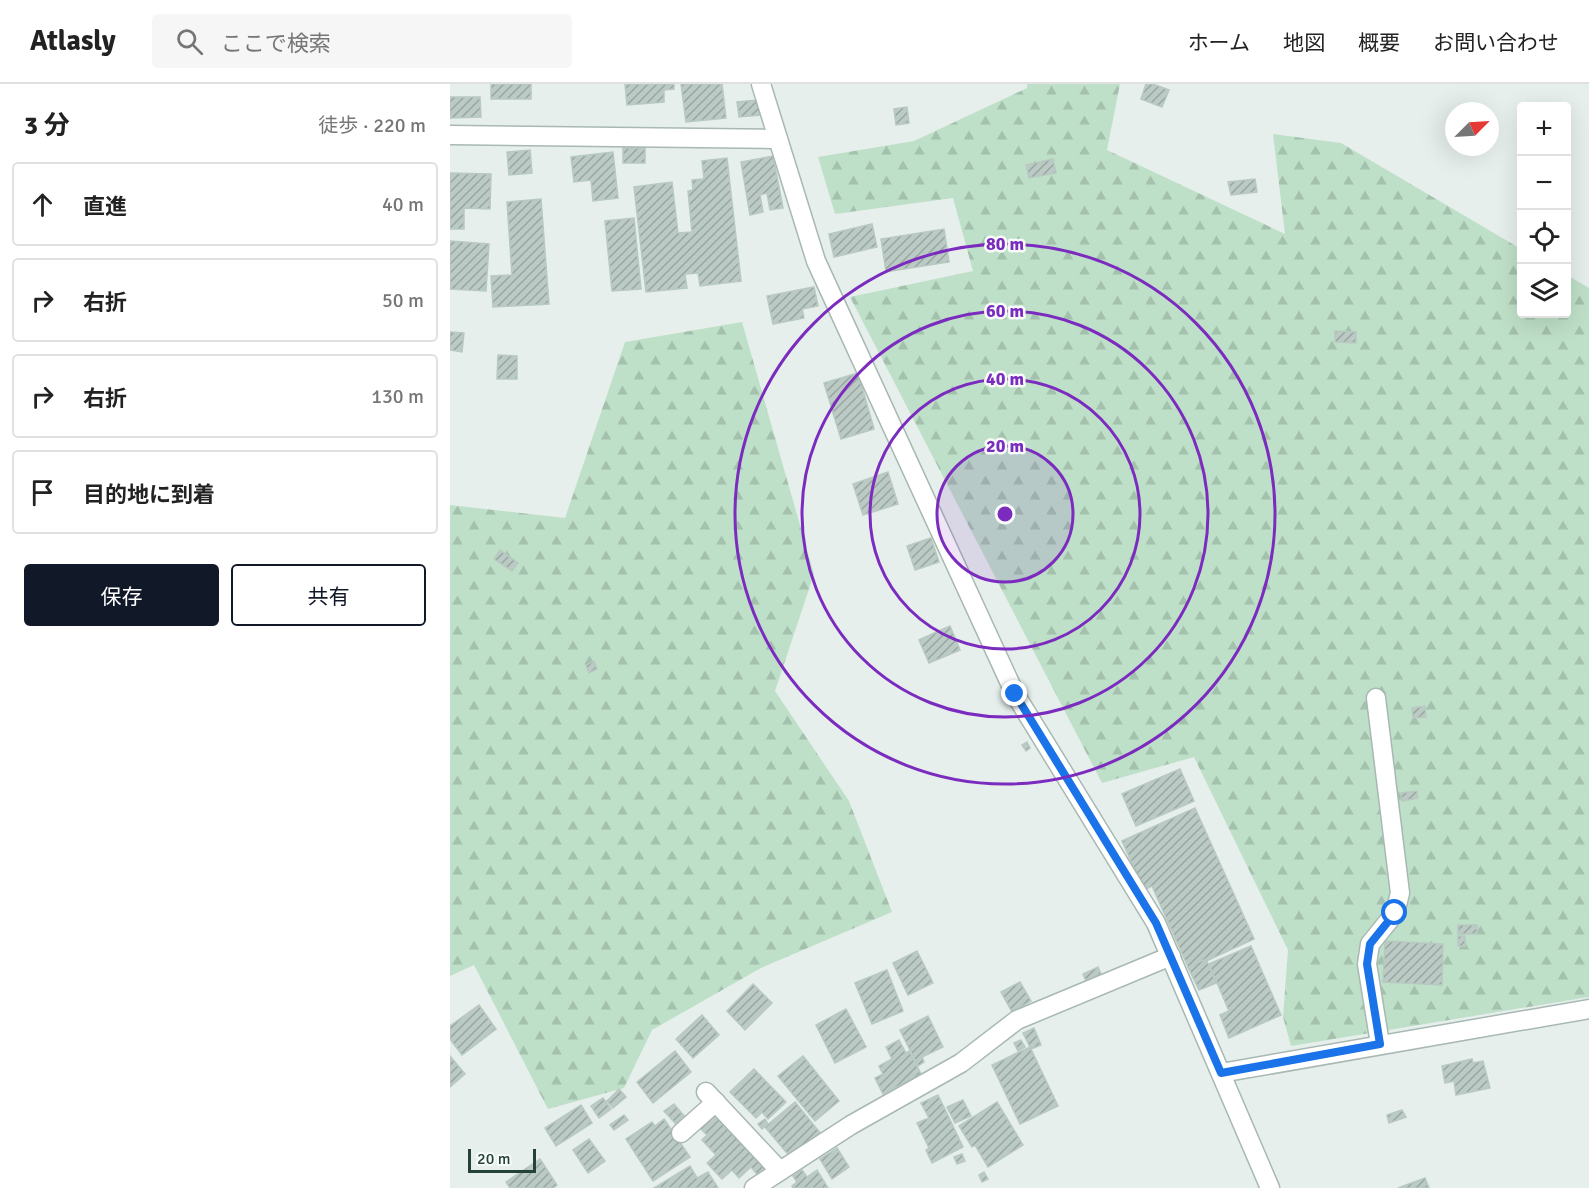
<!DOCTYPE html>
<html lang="ja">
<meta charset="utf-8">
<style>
:root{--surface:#fff;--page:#f6f6f6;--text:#222;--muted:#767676;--line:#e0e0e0;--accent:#111827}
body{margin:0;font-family:Signika,"Noto Sans JP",sans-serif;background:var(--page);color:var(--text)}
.controls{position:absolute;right:18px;top:18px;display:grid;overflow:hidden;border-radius:6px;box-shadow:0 6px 24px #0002}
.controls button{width:54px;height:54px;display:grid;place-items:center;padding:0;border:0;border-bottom:2px solid var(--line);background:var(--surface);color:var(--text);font:30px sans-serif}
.compass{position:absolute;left:995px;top:18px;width:54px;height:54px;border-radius:50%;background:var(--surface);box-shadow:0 6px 24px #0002;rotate:66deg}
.scale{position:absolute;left:18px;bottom:15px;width:68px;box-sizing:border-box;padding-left:6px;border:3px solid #24423a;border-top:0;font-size:16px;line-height:21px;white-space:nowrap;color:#24423a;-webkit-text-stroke:4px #f7fbf9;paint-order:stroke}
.stop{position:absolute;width:18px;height:18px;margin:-14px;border:4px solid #1a73e8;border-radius:50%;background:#fff}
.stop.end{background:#1a73e8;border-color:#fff;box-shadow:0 2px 6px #0008}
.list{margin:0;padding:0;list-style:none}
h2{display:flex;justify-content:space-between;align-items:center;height:78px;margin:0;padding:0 24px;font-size:26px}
h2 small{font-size:20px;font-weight:400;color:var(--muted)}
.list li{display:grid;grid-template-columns:39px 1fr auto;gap:18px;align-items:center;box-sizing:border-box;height:84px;margin:0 12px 12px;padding:0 12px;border:2px solid var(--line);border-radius:6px}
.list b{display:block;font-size:22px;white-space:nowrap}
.list em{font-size:20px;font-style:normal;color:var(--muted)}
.actions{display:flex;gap:12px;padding:18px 24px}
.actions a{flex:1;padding:14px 0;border:2px solid var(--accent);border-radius:6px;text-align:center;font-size:21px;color:var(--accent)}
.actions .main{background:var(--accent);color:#fff}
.icon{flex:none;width:33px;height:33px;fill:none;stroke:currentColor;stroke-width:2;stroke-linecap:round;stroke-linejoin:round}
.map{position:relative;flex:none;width:1139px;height:1104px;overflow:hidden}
header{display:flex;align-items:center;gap:36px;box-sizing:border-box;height:84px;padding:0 30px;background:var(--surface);border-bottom:2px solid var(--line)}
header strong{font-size:28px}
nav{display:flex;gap:33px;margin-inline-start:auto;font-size:21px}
.search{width:420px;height:54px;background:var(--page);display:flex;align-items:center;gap:15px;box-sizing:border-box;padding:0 21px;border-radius:6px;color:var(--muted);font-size:22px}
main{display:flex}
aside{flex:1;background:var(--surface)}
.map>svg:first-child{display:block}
</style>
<header>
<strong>Atlasly</strong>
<div class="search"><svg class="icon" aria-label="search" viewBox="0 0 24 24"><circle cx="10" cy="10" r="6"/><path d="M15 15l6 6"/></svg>ここで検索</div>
<nav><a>ホーム</a><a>地図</a><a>概要</a><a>お問い合わせ</a></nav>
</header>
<main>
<aside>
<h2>3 分<small>徒歩 · 220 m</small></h2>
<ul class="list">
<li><svg class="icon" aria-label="ahead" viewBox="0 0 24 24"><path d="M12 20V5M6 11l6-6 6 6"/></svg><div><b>直進</b></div><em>40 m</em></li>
<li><svg class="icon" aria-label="right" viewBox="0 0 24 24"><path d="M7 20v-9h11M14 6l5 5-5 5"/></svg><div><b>右折</b></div><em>50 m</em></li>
<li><svg class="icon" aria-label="right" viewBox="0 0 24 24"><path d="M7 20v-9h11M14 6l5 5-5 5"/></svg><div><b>右折</b></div><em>130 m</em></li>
<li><svg class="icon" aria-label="arrive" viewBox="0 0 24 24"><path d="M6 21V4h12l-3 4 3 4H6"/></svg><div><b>目的地に到着</b></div></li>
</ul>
<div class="actions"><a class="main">保存</a><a>共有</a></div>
</aside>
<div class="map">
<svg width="1139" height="1104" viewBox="0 0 1139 1104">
<defs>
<pattern id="forest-firs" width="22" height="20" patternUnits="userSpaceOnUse" patternTransform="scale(1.5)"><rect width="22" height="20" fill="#bfe0c8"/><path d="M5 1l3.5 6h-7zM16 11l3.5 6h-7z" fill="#a4c1ad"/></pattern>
<pattern id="building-hatch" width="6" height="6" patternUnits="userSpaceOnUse" patternTransform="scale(1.5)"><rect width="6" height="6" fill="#bbcac4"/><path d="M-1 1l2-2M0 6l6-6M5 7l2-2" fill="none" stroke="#98a6a0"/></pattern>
</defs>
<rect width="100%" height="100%" fill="#e6efeb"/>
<g fill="url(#forest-firs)">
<polygon points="577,0 670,0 657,66 835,150 823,50 891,59 1071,165 1072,230 1116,230 1117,191 1139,204 1139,913 841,962 833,933 838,866 744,673 652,699 400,213 523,187 503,114 385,130 368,73 464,57 577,4"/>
<polygon points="292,238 364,490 325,607 399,717 442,828 311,884 202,946 174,1004 98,1025 24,881 0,892 0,421 115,434 175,258"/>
</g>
<g fill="url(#building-hatch)" stroke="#b8c9c2" stroke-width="1.5">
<rect x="41" y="0" width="40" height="15"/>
<polygon points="175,0 224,0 224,5 214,6 214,18 177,21"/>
<polygon points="231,0 272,0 276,34 236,38"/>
<polygon points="696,0 703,0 719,6 712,23 691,15"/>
<polygon points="0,13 30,13 31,33 0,34"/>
<polygon points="308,16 310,31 289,33 287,18"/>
<polygon points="457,23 459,39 446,41 444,25"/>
<rect x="173" y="64" width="22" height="15"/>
<polygon points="80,66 82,89 59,91 57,68"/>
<polygon points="163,68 168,114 143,117 141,96 124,98 121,73"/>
<polygon points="323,72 333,124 320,126 317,109 310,111 313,128 300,131 291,78"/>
<polygon points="277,74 291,197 250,202 248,189 235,190 237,204 196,208 184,103 222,98 228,149 242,148 238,107 243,106 242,96 254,95 252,77"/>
<polygon points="603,75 606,89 579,94 576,81"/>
<polygon points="0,89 41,90 40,125 14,124 14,145 0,145"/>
<polygon points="805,95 807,108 781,111 778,98"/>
<polygon points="91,115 99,220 43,223 41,192 62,191 57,118"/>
<polygon points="184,134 191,205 162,207 155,137"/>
<polygon points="422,140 427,163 384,173 379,150"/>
<polygon points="494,145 499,178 436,188 431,155"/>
<polygon points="0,157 39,160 36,207 0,205"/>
<polygon points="364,203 368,222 352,225 354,234 323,240 317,212"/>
<polygon points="885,247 906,248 906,259 885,258"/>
<polygon points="0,248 14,249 12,268 0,266"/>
<polygon points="48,271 67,272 67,295 47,295"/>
<polygon points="408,289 424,345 391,355 374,299"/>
<polygon points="438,388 448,420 413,431 403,400"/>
<polygon points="481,454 489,478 465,486 457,462"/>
<polygon points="50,466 68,479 62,487 44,475"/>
<polygon points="500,542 510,566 479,579 469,556"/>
<polygon points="144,577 147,585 139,589 136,581"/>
<polygon points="975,622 976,633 963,634 962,624"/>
<polygon points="577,658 580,664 576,667 572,661"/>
<polygon points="730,685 744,717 686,742 672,710"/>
<polygon points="967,707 968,714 952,717 951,709"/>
<polygon points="745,724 804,855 739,885 702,802 694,806 672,757"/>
<rect x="1008" y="841" width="19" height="9"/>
<rect x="1008" y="852" width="7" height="10"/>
<polygon points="935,857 993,860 992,901 933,898"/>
<polygon points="801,862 831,931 779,954 770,931 779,927 759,880"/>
<polygon points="467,867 483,899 458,911 443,879"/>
<polygon points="756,875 766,899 749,906 738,883"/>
<polygon points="648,883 651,890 636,897 633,890"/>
<polygon points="437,886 453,927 422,940 405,899"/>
<polygon points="570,898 581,917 562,928 551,908"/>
<polygon points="303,900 322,919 295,946 277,927"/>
<polygon points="29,921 46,945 12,971 0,955 0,942"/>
<polygon points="396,925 416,963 385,979 366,941"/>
<polygon points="252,931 269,951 243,974 226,955"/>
<polygon points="478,932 493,963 472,973 474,978 468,982 450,946"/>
<polygon points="584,944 591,961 581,965 573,949"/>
<polygon points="449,956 456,969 459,967 471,990 433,1010 425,994 433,990 429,982 442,975 436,963"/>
<polygon points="571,956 575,963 568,967 564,959"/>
<polygon points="580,963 608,1022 570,1040 542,981"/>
<polygon points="225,967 241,988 203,1019 187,998"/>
<polygon points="0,972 15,990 0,1003"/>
<polygon points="353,972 389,1017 365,1037 328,992"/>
<polygon points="1022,975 1023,979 1033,977 1040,1004 1006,1011 1004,997 995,999 992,982"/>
<polygon points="304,985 336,1018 318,1035 312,1028 306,1034 280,1008"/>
<polygon points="169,1005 176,1013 163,1024 157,1017"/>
<polygon points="488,1011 513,1063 482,1079 476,1066 479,1064 467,1039 479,1034 471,1019"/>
<polygon points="153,1014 161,1025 149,1034 141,1022"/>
<polygon points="513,1016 521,1032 505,1039 497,1023"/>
<polygon points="345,1018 371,1050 342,1075 315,1043"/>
<polygon points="547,1018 573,1061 538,1083 525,1061 522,1063 509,1042"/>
<polygon points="224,1020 235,1033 226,1040 214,1027"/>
<polygon points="131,1021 142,1039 106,1062 95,1044"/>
<polygon points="267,1026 322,1085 311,1095 301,1083 289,1094 282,1086 272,1095 257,1079 266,1071 252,1056 257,1051 249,1043"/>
<polygon points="952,1026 956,1033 939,1039 937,1031"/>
<polygon points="174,1031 178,1036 164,1046 160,1041"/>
<polygon points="214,1035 240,1073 203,1097 176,1055 202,1038 205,1042"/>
<polygon points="315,1035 318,1040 312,1045 308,1040"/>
<polygon points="139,1055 155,1077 138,1089 123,1066"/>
<polygon points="387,1064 399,1083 382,1095 370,1075"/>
<polygon points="512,1070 515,1077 507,1080 504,1073"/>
<polygon points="90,1075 107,1101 103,1104 60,1104 56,1098"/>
<polygon points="240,1082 247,1094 258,1088 268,1104 204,1104"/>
<polygon points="352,1086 357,1093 367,1086 378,1104 343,1104 342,1102 347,1098 343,1092"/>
<polygon points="534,1088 538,1095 532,1098 529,1091"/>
<polygon points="975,1094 979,1104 948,1104"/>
</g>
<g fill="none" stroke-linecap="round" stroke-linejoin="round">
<g stroke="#a8b8b2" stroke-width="21">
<g id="minor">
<polyline points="311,0 366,177 565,610 706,839 820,1104"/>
<polyline points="0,51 328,55"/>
<polyline points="926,614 950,809 945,829 920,860 917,880 930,960"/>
<polyline points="771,989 1139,925"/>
<polyline points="256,1008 330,1087"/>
<polyline points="231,1049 266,1018"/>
<polyline points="304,1104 401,1041 511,979 567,936 721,872"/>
</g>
</g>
<use href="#minor" stroke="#fff" stroke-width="18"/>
</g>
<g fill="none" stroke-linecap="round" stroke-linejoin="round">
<polyline stroke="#1a73e8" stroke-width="8" points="565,610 706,839 771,989 930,960 917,880 920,860 945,829"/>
</g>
<circle cx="555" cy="430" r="68" fill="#7b2cbf" fill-opacity=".12"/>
<g fill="none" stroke="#7b2cbf" stroke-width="3">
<circle cx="555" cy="430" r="68"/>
<circle cx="555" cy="430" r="135"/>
<circle cx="555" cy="430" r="203"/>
<circle cx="555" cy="430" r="270"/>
</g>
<circle cx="555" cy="430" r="9" fill="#7b2cbf" stroke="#f7fbf9" stroke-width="3"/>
<g font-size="18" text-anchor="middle" font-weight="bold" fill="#7b2cbf" stroke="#f7fbf9" stroke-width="5" stroke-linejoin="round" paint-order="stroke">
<text x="555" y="166">80 m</text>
<text x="555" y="233">60 m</text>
<text x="555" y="301">40 m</text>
<text x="555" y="368">20 m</text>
</g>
</svg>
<div class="controls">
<button>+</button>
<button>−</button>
<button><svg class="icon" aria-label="locate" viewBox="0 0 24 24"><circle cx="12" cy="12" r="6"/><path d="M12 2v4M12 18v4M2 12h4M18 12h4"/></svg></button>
<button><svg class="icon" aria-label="layers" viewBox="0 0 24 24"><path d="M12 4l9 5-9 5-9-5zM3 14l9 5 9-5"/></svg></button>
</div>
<svg class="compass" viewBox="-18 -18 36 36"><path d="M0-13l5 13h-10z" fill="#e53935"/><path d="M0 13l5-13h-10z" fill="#767676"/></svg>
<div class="scale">20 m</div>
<div class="stop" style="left:945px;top:829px"></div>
<div class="stop end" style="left:565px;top:610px"></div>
</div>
</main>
